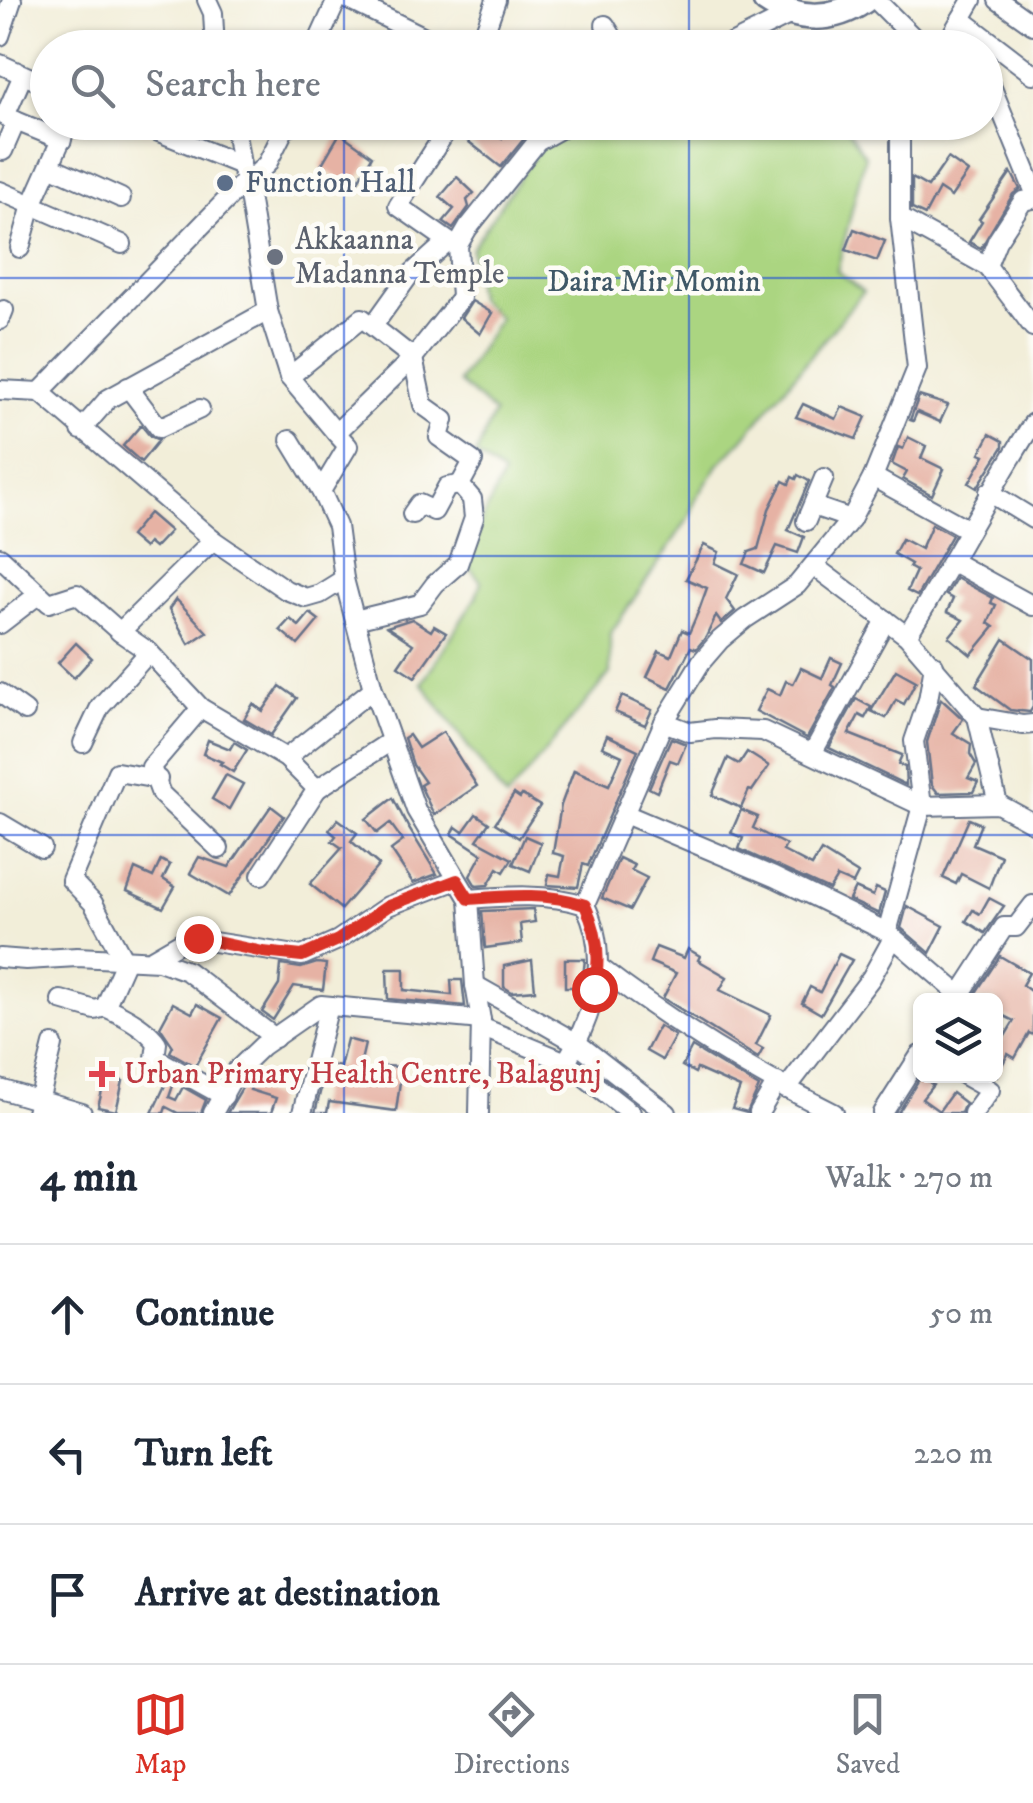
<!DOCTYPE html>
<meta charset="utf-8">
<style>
:root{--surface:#fff;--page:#f6f6f7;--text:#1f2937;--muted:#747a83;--line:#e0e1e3;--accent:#d93025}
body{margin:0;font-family:"IM FELL DW Pica",serif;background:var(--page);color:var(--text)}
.controls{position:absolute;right:30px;bottom:30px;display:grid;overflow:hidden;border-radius:15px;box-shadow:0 2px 8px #0004}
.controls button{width:90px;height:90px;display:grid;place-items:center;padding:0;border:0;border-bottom:2px solid var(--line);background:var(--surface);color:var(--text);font:50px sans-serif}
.stop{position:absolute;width:30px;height:30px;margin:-22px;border:8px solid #d93025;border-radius:50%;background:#fff}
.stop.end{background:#d93025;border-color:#fff;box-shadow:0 2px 10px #0008}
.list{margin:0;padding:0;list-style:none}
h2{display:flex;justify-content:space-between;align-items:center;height:130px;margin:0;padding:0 40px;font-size:42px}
h2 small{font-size:32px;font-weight:400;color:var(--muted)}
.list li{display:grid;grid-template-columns:65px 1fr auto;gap:30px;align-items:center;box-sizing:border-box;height:140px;padding:0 40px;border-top:2px solid var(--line)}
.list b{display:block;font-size:38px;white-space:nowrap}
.list em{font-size:32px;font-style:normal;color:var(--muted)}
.icon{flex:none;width:55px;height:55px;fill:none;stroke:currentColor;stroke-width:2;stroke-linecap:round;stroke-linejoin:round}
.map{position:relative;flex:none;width:1033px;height:1113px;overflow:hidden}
.search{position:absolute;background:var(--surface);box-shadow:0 2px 8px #0004;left:30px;right:30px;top:30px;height:110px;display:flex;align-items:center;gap:25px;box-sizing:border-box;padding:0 35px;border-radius:55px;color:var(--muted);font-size:38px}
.sheet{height:550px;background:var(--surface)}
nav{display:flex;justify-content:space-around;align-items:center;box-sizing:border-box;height:140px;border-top:2px solid var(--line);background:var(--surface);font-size:28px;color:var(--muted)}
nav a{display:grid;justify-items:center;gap:5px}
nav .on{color:var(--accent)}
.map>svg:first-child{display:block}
</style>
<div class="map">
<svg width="1033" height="1113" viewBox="0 0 1033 1113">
<rect width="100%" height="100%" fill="#fdfcf7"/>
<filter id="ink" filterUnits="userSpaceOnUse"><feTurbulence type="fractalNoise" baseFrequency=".01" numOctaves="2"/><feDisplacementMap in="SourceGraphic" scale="20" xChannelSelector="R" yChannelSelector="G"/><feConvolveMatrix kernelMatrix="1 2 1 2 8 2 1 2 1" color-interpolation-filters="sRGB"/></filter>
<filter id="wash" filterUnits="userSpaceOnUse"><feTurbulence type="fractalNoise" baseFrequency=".0048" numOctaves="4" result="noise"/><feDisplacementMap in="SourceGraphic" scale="40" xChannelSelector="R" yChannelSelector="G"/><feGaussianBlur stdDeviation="2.25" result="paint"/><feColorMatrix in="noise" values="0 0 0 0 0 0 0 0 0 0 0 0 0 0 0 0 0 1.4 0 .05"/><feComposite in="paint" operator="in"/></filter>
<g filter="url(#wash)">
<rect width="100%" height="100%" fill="#f2eed9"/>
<polygon fill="#abd581" stroke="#638270" stroke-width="2.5" points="835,122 848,131 865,156 837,271 863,292 743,439 718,465 695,501 690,516 610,634 610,673 506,799 422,683 476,597 481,581 463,561 503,475 476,455 494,413 459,382 499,318 477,298 471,249 539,148 585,123"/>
<g id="blocks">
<g fill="#e6b2a4">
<polygon points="470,122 480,122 502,138 515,122 546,122 528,134 501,167 460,135"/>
<polygon points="340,133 372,156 354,188 320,167"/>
<polygon points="948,158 968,172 951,197 939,189 925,215 912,209 912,178 928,187"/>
<polygon points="1011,172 1020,189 1013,194 981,248 969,242 982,221 979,219"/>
<polygon points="457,177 474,193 467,200 469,207 453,229 443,222 454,209 440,197"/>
<polygon points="854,229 885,241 877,261 846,250"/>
<polygon points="472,301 492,313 480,334 461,318"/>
<polygon points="919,396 948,405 940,422 917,412 913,421 910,420"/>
<polygon points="803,404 836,419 842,407 866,417 856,439 796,417"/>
<polygon points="141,425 150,436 159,440 141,462 123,446"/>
<polygon points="990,434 1003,441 1003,447 977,488 969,483 985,455 980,453"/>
<polygon points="908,437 926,446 921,458 944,469 932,495 903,479 907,472 892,464 898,447 903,449"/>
<polygon points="798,475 809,481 788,530 804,537 798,553 777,546 764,573 744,564 749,552 758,549 769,509 783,481 789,484 792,477 796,479"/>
<polygon points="149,513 170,531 154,548 148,543 144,548 130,536"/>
<polygon points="932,524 952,535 917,596 907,591 916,571 909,567 911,564 894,554 902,539 921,549"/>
<polygon points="704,545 719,552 715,563 738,574 726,599 735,611 721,623 716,616 706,637 696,649 691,647 670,688 647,677 659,651 671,656 682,630 689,633 699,610 707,588 686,579"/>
<polygon points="956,578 993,598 991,603 996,605 988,623 994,627 971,655 949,637 963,620 947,612 953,599 946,595"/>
<polygon points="176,599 207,632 189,644 169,609"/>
<polygon points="310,613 319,620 298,645 280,630 290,619 299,626"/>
<polygon points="412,619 431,631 434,626 446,633 415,677 398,666 413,644 387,627"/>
<polygon points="1004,639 1033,659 1033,707 1030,712 1010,710 976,685"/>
<polygon points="76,643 92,658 74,678 58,663"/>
<polygon points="831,658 842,663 832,685 835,687 807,738 756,711 767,689 780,695 786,681 793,684 801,668 822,678"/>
<polygon points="896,670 916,681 904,704 896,700 886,718 871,711"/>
<polygon points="280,686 297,698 271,735 244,719 253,704 263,711"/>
<polygon points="622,696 652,710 645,725 615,712"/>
<polygon points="856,699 871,707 865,718 859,715 849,734 902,755 898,764 905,767 906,785 829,748"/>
<polygon points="941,699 963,719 953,733 971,744 970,754 976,764 968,778 978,782 973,792 938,793 932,785 927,742"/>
<polygon points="443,732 477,786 434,815 420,785 425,782 413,765 404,738 409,735 418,748"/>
<polygon points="607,735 638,750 588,866 583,864 578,887 547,885 549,874 560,876 564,856 553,853 561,805 574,770 609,785 622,756 602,747"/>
<polygon points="671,738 686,744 678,763 670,760 657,792 649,788"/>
<polygon points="208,740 230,749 234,742 247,750 233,772 220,764 222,762 203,754"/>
<polygon points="747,752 769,766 752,791 749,790 741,808 712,795 728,758 739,764"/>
<polygon points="226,775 243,784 229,809 212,799"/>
<polygon points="514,794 520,798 522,795 540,806 519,838 495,823"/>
<polygon points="393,798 408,827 437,874 413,883 391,850 403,841 390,823 377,833 366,819"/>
<polygon points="271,806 284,816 229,896 190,873 199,857 229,867"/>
<polygon points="741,810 758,817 753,828 786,845 783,851 812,866 821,851 858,874 853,884 837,877 829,890 739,849 743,838 731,833"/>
<polygon points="476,814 489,823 477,840 512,859 504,872 498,868 488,885 476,886 470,876 482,854 452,834 456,827 463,832"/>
<polygon points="338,819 357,833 351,841 379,865 341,909 310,884 342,848 332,841 336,836 329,830"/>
<polygon points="969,819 981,824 973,844 1001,856 989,888 961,874 956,884 943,878"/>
<polygon points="525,836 541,843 530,871 513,864"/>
<polygon points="619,858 634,865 631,870 647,878 630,910 602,898"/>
<polygon points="161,860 170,865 163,879 175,887 163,908 127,891 135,869 153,877"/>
<polygon points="855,888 873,896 876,888 885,892 879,914 849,900"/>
<polygon points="989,898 1004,906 985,933 966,921 973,910 980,914"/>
<polygon points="907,906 944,926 930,953 901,928"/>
<polygon points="533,909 535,922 520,924 522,943 485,948 482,911"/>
<polygon points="656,947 684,958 688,949 700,956 698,960 727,977 720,990 771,1015 756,1045 763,1049 758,1058 663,998 676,973 650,962"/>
<polygon points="839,954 852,960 821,1014 802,1003 810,987 820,992"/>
<polygon points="1000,956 1029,973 1022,985 1033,993 1033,1035 1029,1033 1015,1058 1008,1054 996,1077 996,1051 1014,1021 996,1012 996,1000 971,1000"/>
<polygon points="565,959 585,959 582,987 565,987"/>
<polygon points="532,960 535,990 512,992 504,987 504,966"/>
<polygon points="317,963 326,964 323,990 294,986 273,1020 262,1012 279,985 281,965 301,968"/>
<polygon points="387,969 404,969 404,990 452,995 451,980 462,980 465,1006 388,999"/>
<polygon points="173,1003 192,1013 197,1004 222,1018 195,1066 170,1052 173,1046 160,1027"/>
<polygon points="659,1026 675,1036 662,1060 646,1051"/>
<polygon points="347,1039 365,1044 358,1074 383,1077 384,1066 402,1067 396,1111 329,1102 327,1113 315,1113 327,1064 340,1067"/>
<polygon points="692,1047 759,1087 747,1113 732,1109 740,1088 697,1069 695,1073 682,1066"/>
<polygon points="106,1076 123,1081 116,1111 98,1107"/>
<polygon points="249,1076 254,1078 250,1090 276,1098 271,1113 227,1113"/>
<polygon points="921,1076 933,1085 922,1099 939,1111 952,1093 965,1103 961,1113 898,1113"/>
<polygon points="168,1079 174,1083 169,1097 176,1100 183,1087 206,1100 201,1113 178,1113 166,1107 164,1113 152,1113"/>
</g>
</g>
</g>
<g filter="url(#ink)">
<use href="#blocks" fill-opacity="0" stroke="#667289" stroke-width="2.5"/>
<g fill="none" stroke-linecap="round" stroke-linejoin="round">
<g stroke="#667289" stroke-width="22">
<g id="minor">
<polyline points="207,0 213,13 215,48"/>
<polyline points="349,0 435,42"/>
<polyline points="876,0 922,46 927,48"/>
<polyline points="998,0 1033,25"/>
<polyline points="961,19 1033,74"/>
<polyline points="605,25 619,48"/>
<polyline points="0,36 12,0"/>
<polyline points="315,48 337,0"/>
<polyline points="483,48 483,37 496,0"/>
<polyline points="723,48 791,14"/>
<polyline points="944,48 972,0"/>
<polyline points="0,64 48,86"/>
<polyline points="986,83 992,88 1033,188"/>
<polyline points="16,121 62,140"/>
<polyline points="134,122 241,165"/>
<polyline points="234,122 242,171"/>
<polyline points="3,151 16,121 5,116 23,75"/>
<polyline points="50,166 121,198"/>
<polyline points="253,177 267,164 288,122"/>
<polyline points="248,190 268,311 289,377 336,433"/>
<polyline points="0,191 122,244"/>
<polyline points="900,218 987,266 1033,327"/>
<polyline points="20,248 32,205 69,122"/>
<polyline points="987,266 997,241 1023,201 1033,199"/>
<polyline points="0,320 4,310"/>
<polyline points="373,326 408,277 448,241 398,206 452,122"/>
<polyline points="289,377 362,318 413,358 423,405 444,420 439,437 473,461 460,485 472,499 474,518 458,564 435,584 420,604 355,620"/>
<polyline points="128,387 159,428 200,409"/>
<polyline points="0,390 40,392 213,540 286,590 306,598 320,594 344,579"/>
<polyline points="40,392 240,186"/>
<polyline points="81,430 108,399 268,311"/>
<polyline points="290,440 321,491"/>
<polyline points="873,477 967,529"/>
<polyline points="989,492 1033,519"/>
<polyline points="813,506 851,519"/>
<polyline points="412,514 419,504 434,511 447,487 460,485"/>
<polyline points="806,521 824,478"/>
<polyline points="0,557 49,603 77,594 120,632 149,652 201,708 286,758 317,789 391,741"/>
<polyline points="953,562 1033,606"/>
<polyline points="814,566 907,636 977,717 998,804"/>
<polyline points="0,624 39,594"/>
<polyline points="120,632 213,540"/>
<path d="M 907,636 C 951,566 988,493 1033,423"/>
<polyline points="0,693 25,711"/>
<polyline points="201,708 151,767 161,794 219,849"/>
<polyline points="977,717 1023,725 1033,724"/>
<polyline points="664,722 690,732 715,729 763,731 922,806 998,804 1033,823"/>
<polyline points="83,743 100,707 149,652"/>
<polyline points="813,752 886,620"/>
<polyline points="286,758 373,689"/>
<polyline points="625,814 774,877 887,932 960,995"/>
<polyline points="0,823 42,848"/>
<polyline points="261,875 317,789"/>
<path d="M 469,899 C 508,896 547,893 585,905"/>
<polyline points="887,932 922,806 914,741 928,700 934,665"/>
<polyline points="0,958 26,960 77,957 159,961 187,971 275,1038"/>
<polyline points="150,960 188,938 302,956 338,940 388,906 457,880"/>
<path d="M 599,967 C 672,1023 752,1072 834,1113"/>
<polyline points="475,985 577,1043 667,1113"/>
<path d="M 61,1000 L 95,1010 L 105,1007 C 123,1015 146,1027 157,1043 L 155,1058 L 224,1096"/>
<polyline points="956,1001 1004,927 1016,927 1033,905"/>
<polyline points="105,1007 125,962 93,903 71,880 117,772 158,779"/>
<polyline points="481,1027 566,1062 631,1113"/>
<path d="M 566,1062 C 594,1014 611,957 585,905 L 664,722 L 701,662 L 720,640 L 745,619 L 797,585 L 851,519 L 873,477 L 917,368 L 900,218 L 900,122"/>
<polyline points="965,1076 990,1090 973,1113"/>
<polyline points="0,1089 82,1113"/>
<polyline points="786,1089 871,978 893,938"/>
<polyline points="36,1113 53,1045"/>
<polyline points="213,1113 237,1070 262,1046 321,1005 481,1020"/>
<polyline points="302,1113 329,1006"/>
<polyline points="479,1113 481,1020 475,985 469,899 416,810 373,689 344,579 337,526 321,491 348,446 336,433 413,358 461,298 458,245 468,228 537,142 573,122"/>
<polyline points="759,1113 777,1082"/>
<polyline points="883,1113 920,1055"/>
</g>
</g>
<g stroke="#667289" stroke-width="30">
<path id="highway" d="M 766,0 C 797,21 833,22 864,0"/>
</g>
<use href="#minor" stroke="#fff" stroke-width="18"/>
<use href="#highway" stroke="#fff" stroke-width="25"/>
</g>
</g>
<g fill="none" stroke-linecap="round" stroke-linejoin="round" filter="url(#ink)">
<path stroke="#d93025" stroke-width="12" d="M 198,938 L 263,952 L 302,956 L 338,940 L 388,906 L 457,880 L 469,899 C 508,896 547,892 585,905 C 598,932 601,959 594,989"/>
</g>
<path fill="none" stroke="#1d4ed8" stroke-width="2.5" stroke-opacity="0.55" d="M 344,0 L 344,48M 689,0 L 689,48M 344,122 L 344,1113M 689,122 L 689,1113M 0,278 L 1033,278M 0,556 L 1033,556M 0,835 L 1033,835"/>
<circle fill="#5c6f8a" stroke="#fdfcf7" stroke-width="4" cx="225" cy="183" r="10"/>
<circle fill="#6b7280" stroke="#fdfcf7" stroke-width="4" cx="275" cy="257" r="10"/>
<path fill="#e0444e" stroke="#fdfcf7" stroke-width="4" d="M97 1059h10v10h10v10h-10v10h-10v-10h-10v-10h10z"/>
<g text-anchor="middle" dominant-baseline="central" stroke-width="9" stroke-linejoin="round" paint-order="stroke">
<g font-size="30" fill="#4e5e75" stroke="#fdfcf7" text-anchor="start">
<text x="245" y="183">Function Hall</text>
</g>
<g font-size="30" fill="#5b616d" stroke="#fdfcf7" text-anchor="start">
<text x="295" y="240">Akkaanna<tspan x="295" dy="34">Madanna Temple</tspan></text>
</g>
<g font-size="30" fill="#3f5867" stroke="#fdfcf7">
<text x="654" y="282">Daira Mir Momin</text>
</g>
<g font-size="30" fill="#be3a42" stroke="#fdfcf7" text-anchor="start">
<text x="124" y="1074">Urban Primary Health Centre, Balagunj</text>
</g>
</g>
</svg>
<div class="controls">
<button><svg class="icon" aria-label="layers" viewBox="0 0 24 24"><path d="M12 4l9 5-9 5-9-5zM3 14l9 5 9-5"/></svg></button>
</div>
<div class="stop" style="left:594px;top:989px"></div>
<div class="stop end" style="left:198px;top:938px"></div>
<div class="search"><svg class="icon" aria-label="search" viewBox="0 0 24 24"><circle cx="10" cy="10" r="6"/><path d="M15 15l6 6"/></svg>Search here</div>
</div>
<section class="sheet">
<h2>4 min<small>Walk · 270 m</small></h2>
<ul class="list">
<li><svg class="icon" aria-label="ahead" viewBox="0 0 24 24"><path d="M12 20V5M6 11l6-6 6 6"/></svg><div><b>Continue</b></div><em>50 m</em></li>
<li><svg class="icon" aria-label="left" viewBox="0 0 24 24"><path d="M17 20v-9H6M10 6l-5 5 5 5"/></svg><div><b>Turn left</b></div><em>220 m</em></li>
<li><svg class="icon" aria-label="arrive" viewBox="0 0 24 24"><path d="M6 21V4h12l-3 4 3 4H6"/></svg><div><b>Arrive at destination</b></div></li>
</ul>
</section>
<nav>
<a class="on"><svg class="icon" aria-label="map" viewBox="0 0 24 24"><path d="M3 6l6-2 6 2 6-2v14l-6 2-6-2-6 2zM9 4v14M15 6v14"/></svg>Map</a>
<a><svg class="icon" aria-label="directions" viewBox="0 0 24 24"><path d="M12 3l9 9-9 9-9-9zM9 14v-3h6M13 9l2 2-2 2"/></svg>Directions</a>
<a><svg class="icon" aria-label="saved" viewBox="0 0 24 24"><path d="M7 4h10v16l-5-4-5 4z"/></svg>Saved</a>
</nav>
